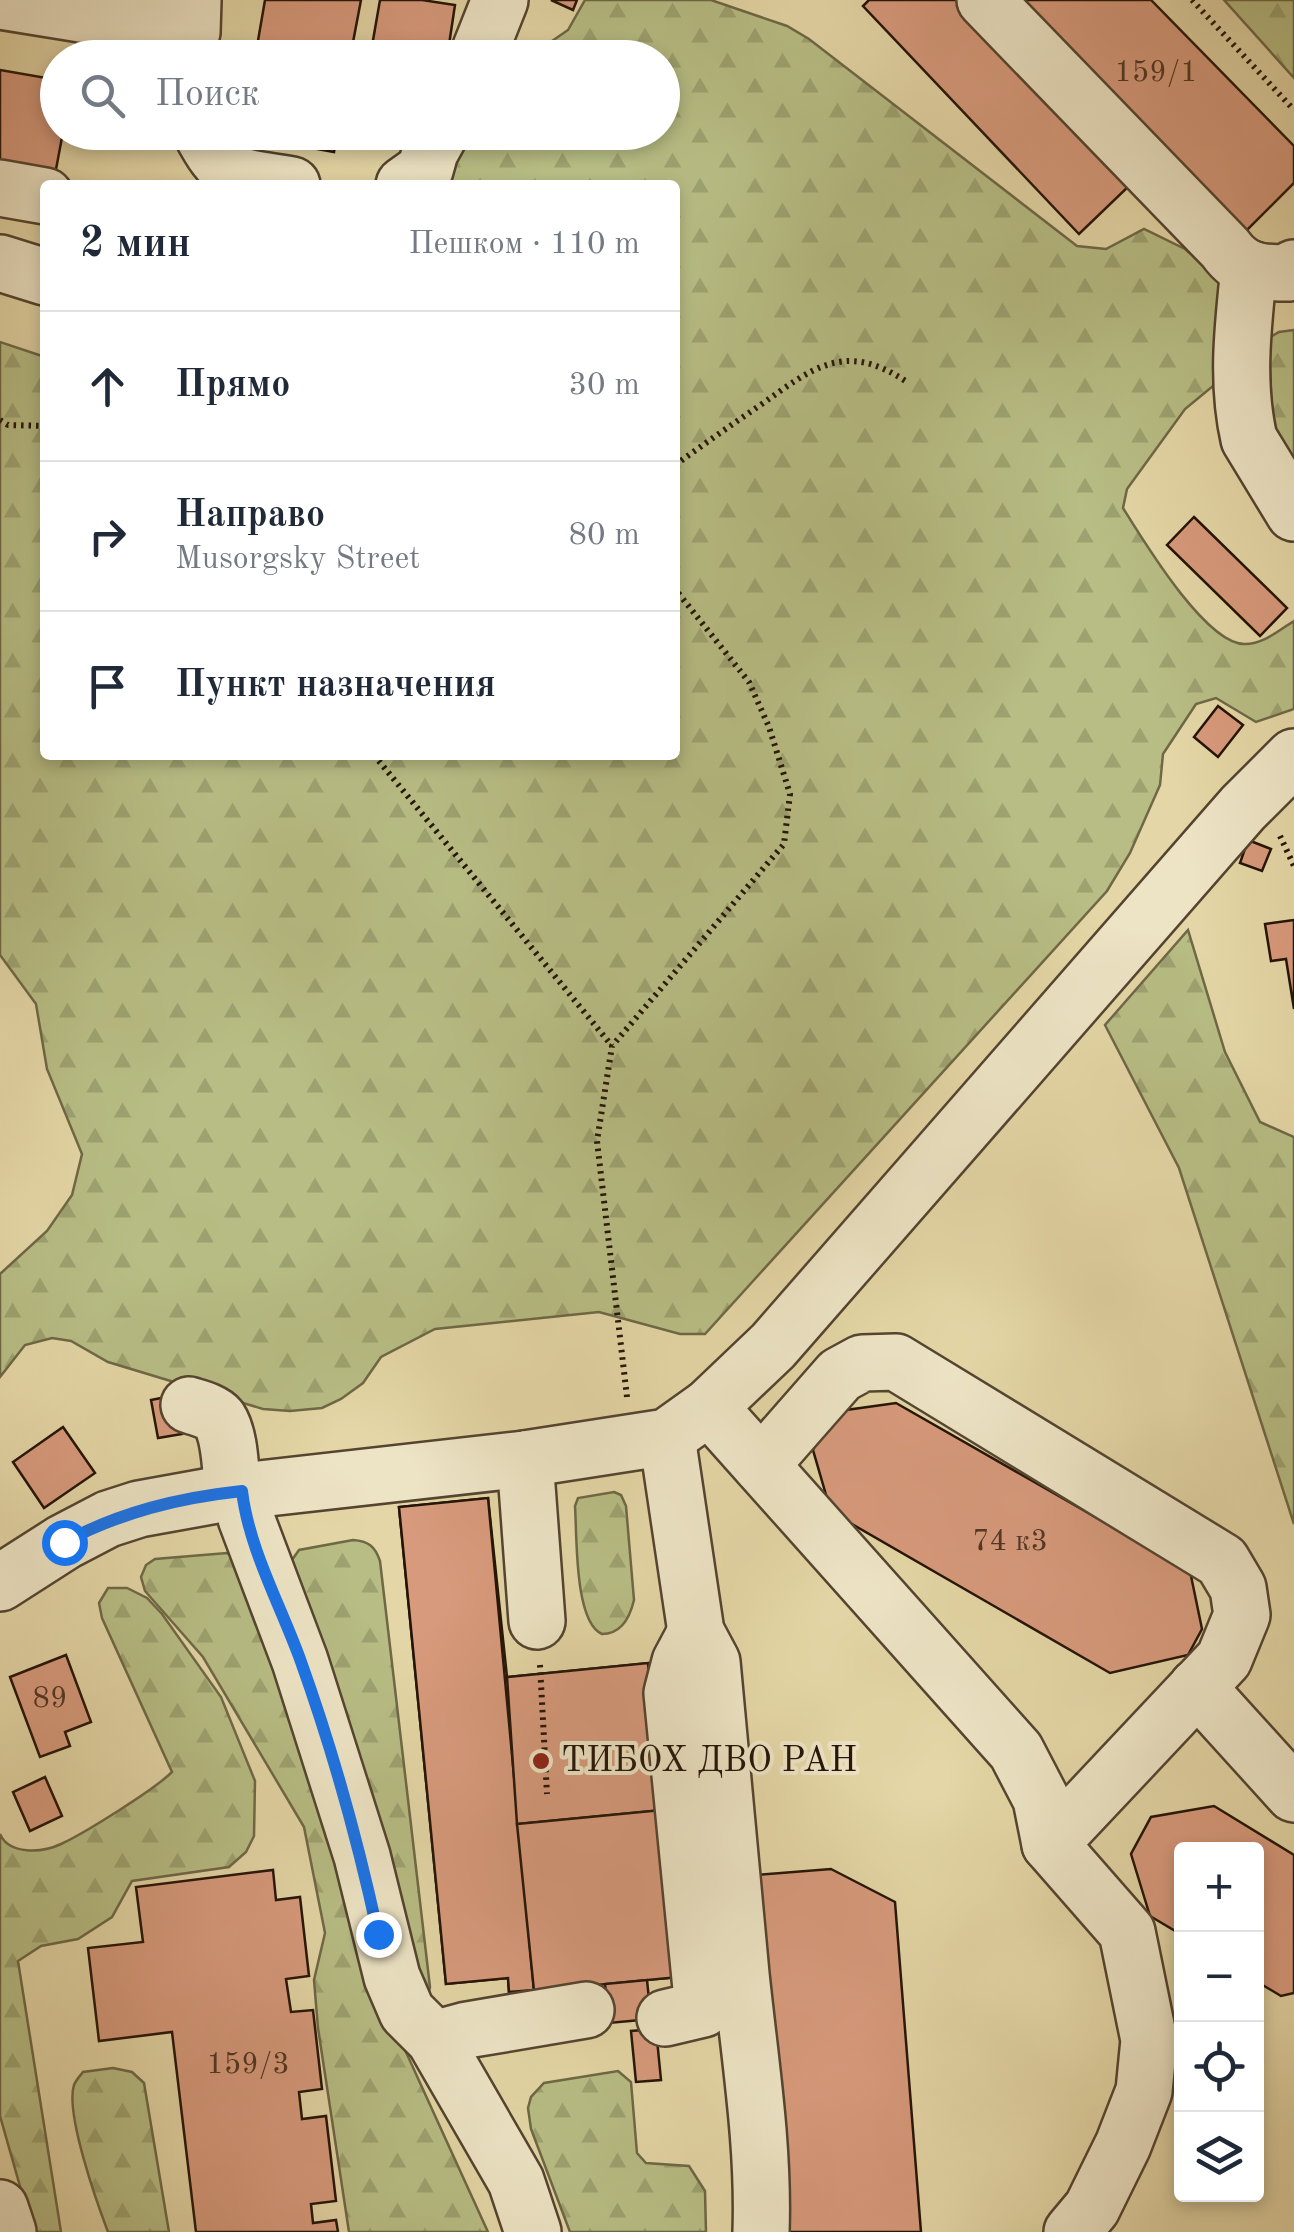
<!DOCTYPE html>
<html lang="ru">
<meta charset="utf-8">
<style>
:root{--surface:#fff;--page:#f6f6f7;--text:#1f2937;--muted:#747a83;--line:#e0e1e3}
body{margin:0;font-family:"Old Standard TT",serif;background:var(--page);color:var(--text)}
.controls{position:absolute;right:30px;bottom:30px;display:grid;overflow:hidden;border-radius:10px;box-shadow:0 5px 15px #0003}
.controls button{width:90px;height:90px;display:grid;place-items:center;padding:0;border:0;border-bottom:2px solid var(--line);background:var(--surface);color:var(--text);font:50px sans-serif}
.stop{position:absolute;width:30px;height:30px;margin:-22px;border:8px solid #1a73e8;border-radius:50%;background:#fff}
.stop.end{background:#1a73e8;border-color:#fff;box-shadow:0 2px 10px #0008}
.list{margin:0;padding:0;list-style:none}
h2{display:flex;justify-content:space-between;align-items:center;height:130px;margin:0;padding:0 40px;font-size:42px}
h2 small{font-size:32px;font-weight:400;color:var(--muted)}
.list li{display:grid;grid-template-columns:65px 1fr auto;gap:30px;align-items:center;box-sizing:border-box;height:150px;padding:0 40px;border-top:2px solid var(--line)}
.list b{display:block;font-size:38px;white-space:nowrap}
.list p{margin:0;font-size:32px;white-space:nowrap;color:var(--muted)}
.list em{font-size:32px;font-style:normal;color:var(--muted)}
.icon{flex:none;width:55px;height:55px;fill:none;stroke:currentColor;stroke-width:2;stroke-linecap:round;stroke-linejoin:round}
.map{position:relative;flex:none;width:1294px;height:2232px;overflow:hidden}
.search{position:absolute;background:var(--surface);box-shadow:0 5px 15px #0003;left:40px;top:40px;width:640px;height:110px;display:flex;align-items:center;gap:25px;box-sizing:border-box;padding:0 35px;border-radius:55px;color:var(--muted);font-size:38px}
.panel{position:absolute;background:var(--surface);box-shadow:0 5px 15px #0003;left:40px;top:180px;width:640px;height:580px;border-radius:10px}
.map>svg:first-child{display:block}
</style>
<div class="map">
<svg width="1294" height="2232" viewBox="0 0 1294 2232">
<defs>
<pattern id="forest-firs" width="22" height="20" patternUnits="userSpaceOnUse" patternTransform="scale(2.5)"><rect width="22" height="20" fill="#b7bd84"/><path d="M5 1l3.5 6h-7zM16 11l3.5 6h-7z" fill="#9da270"/></pattern>
</defs>
<rect width="100%" height="100%" fill="#e4d6a6"/>
<filter id="stains"><feTurbulence type="fractalNoise" baseFrequency=".002" numOctaves="4"/><feColorMatrix values="0 0 0 0 .2 0 0 0 0 .09 0 0 0 0 .02 0 0 0 .5 -.17"/></filter>
<radialGradient id="worn" r=".72"><stop offset=".6" stop-color="#630" stop-opacity="0"/><stop offset="1" stop-color="#630" stop-opacity=".3"/></radialGradient>
<g fill="url(#forest-firs)" stroke="#6e6846" stroke-width="2.5">
<path d="M 585,0 L 711,0 L 787,26 L 809,39 L 1077,246 L 1106,249 L 1144,229 L 1185,249 L 1220,279 L 1219,368 L 1213,386 L 1185,409 L 1127,489 L 1123,508 C 1143,540 1206,645 1245,644 C 1264,644 1279,630 1294,621 L 1294,709 L 1256,722 L 1216,698 L 1196,704 L 1163,754 L 1160,785 L 1130,853 L 1107,891 L 705,1334 L 680,1334 L 599,1312 L 435,1329 L 381,1357 L 363,1383 L 341,1399 L 322,1408 L 290,1411 L 263,1409 L 108,1362 L 71,1341 L 52,1338 L 25,1345 L 0,1377 L 0,1274 L 47,1231 L 72,1195 L 82,1154 L 47,1069 L 36,1004 L 0,955 L 0,342 L 45,357 L 45,755 L 675,755 L 675,185 L 438,185 L 456,133 L 662,132 L 662,58 L 529,57 L 568,30 Z"/>
<polygon points="1224,0 1294,0 1294,78"/>
<polygon points="1294,330 1294,476 1265,443 1260,343 1279,332"/>
<polygon points="1188,930 1225,1052 1260,1122 1294,1137 1294,1524 1179,1168 1105,1025"/>
<path d="M 614,1492 L 621,1495 L 626,1506 L 634,1600 C 630,1617 622,1634 602,1634 C 574,1622 577,1534 575,1506 L 578,1498 Z"/>
<path d="M 353,1540 C 368,1541 375,1546 380,1561 L 430,1987 L 428,1997 L 420,1999 L 290,1571 L 292,1560 L 299,1550 Z"/>
<polygon points="227,1553 238,1558 395,2028 488,2232 349,2232 318,2028 314,1980 325,1933 304,1827 203,1657 145,1591 141,1577 146,1565 155,1559"/>
<path d="M 108,1588 L 127,1588 L 147,1598 L 162,1614 L 221,1697 L 255,1781 L 254,1836 L 246,1852 L 229,1867 L 132,1881 L 112,1917 L 78,1939 L 41,1946 L 18,1961 L 61,2232 L 33,2232 L 0,2116 L 0,1834 C 9,1855 42,1853 61,1844 C 85,1833 155,1789 172,1772 L 102,1618 L 99,1603 Z"/>
<path d="M 113,2068 L 132,2072 L 144,2083 L 169,2232 L 108,2232 C 97,2203 65,2113 74,2085 C 76,2080 80,2076 83,2072 Z"/>
<polygon points="618,2071 631,2082 637,2153 646,2163 689,2166 705,2191 706,2232 570,2232 531,2129 528,2108 531,2097 544,2083"/>
</g>
<g fill="#d79a7c" stroke="#241408" stroke-width="2.5">
<polygon points="265,0 361,0 350,58 255,58"/>
<polygon points="380,0 422,0 455,5 447,58 372,46"/>
<polygon points="551,0 577,0 573,10"/>
<polygon points="869,0 956,0 1130,185 1079,234 863,6"/>
<polygon points="1020,0 1151,0 1294,146 1294,183 1244,233"/>
<polygon points="0,70 58,80 58,132 63,132 54,180 0,171"/>
<polygon points="242,132 337,132 334,152 241,135"/>
<polygon points="1194,517 1287,608 1260,636 1167,545"/>
<polygon points="1218,706 1243,725 1218,757 1194,737"/>
<polygon points="1248,840 1271,849 1262,871 1240,863"/>
<polygon points="1294,920 1294,1009 1286,959 1271,961 1265,924"/>
<polygon points="176,1395 182,1434 158,1438 151,1400"/>
<polygon points="896,1403 1190,1571 1202,1629 1188,1655 1110,1673 831,1512 813,1450 832,1412"/>
<polygon points="63,1427 95,1473 44,1508 13,1462"/>
<polygon points="488,1498 507,1677 648,1663 679,1977 509,1992 508,1978 446,1984 399,1507"/>
<polygon points="488,1498 534,1990 509,1992 508,1978 446,1984 399,1507"/>
<polygon points="66,1655 91,1722 65,1732 70,1746 40,1757 10,1677"/>
<polygon points="648,1663 662,1810 517,1824 507,1677"/>
<polygon points="45,1777 62,1816 30,1831 13,1792"/>
<polygon points="1214,1806 1294,1855 1294,1993 1281,1996 1256,1981 1256,1850 1182,1850 1182,1935 1150,1916 1131,1854 1151,1817"/>
<polygon points="662,1810 679,1977 534,1991 517,1824"/>
<polygon points="831,1869 895,1902 921,2232 786,2232 756,1875"/>
<polygon points="273,1870 276,1900 300,1897 309,1976 286,1979 291,2012 313,2010 322,2089 299,2092 302,2119 326,2116 336,2201 311,2204 313,2223 336,2220 338,2232 196,2232 172,2032 99,2041 88,1948 143,1942 136,1887"/>
<polygon points="647,1980 651,2019 609,2023 605,1984"/>
<polygon points="656,2029 661,2080 636,2082 631,2031"/>
</g>
<g fill="none" stroke-linecap="round" stroke-linejoin="round">
<g stroke="#544430" stroke-width="60">
<g id="minor">
<path d="M 985,0 L 1225,248 C 1242,272 1260,273 1288,273 L 1294,268"/>
<polyline points="0,1 192,32 193,0"/>
<polyline points="477,58 500,0"/>
<path d="M 201,132 C 228,184 239,175 292,185"/>
<polyline points="404,185 425,170 430,152 441,132"/>
<polyline points="0,188 45,196"/>
<polyline points="0,263 45,277"/>
<path d="M 1249,268 C 1243,326 1236,382 1249,439 L 1294,513"/>
<path d="M 189,1405 C 198,1408 212,1411 219,1419 C 231,1437 230,1471 233,1492"/>
<polyline points="709,1407 1016,1751 1041,1799 1050,1844 1127,1932 1149,2040 1144,2091 1123,2145 1092,2208 1072,2232"/>
<path d="M 667,1437 L 696,1632 L 712,1662 C 722,1766 731,1870 741,1974 C 750,2061 764,2145 761,2232"/>
<polyline points="525,1459 537,1621"/>
<polyline points="761,1465 840,1375 862,1363 896,1362 1222,1561 1238,1588 1242,1615 1224,1659 1050,1844"/>
<polyline points="242,1491 246,1518 300,1661 362,1856 392,1977 407,2012 434,2039 516,2181 533,2232"/>
<polyline points="0,1583 64,1542 108,1519 139,1509 233,1492 525,1459 667,1437 709,1407 773,1346 1243,808 1294,757"/>
<polyline points="1197,1687 1294,1794"/>
<polyline points="665,2018 703,2009 672,1693 680,1662 696,1632"/>
<polyline points="434,2039 467,2030 586,2010"/>
<polyline points="0,2208 8,2232"/>
</g>
</g>
<g stroke="#241408" stroke-width="6" stroke-dasharray="2.5 5" stroke-linecap="butt">
<polyline points="1192,0 1294,110"/>
<polyline points="0,420 8,425 45,426"/>
<path d="M 675,465 C 703,445 731,425 759,406 C 813,368 844,340 907,382"/>
<polyline points="374,755 612,1046"/>
<polyline points="1280,836 1294,866"/>
<polyline points="627,1397 597,1141 612,1046 784,844 790,794 769,727 749,682 675,589"/>
<polyline points="540,1665 547,1794"/>
</g>
<use href="#minor" stroke="#ede4c5" stroke-width="55"/>
</g>
<g fill="none" stroke-linecap="round" stroke-linejoin="round">
<path stroke="#1a73e8" stroke-width="12" d="M 64,1542 C 122,1512 177,1498 242,1491 C 249,1549 280,1604 300,1659 C 332,1748 358,1841 378,1934"/>
</g>
<circle fill="#8f2418" stroke="#ede4c5" stroke-width="4" cx="541" cy="1761" r="10"/>
<g text-anchor="middle" dominant-baseline="central" stroke-width="8" stroke-linejoin="round" paint-order="stroke">
<g font-size="30" fill="#513625">
<text x="1156" y="73">159/1</text>
<text x="1010" y="1542">74 к3</text>
<text x="50" y="1699">89</text>
<text x="248" y="2065">159/3</text>
</g>
<g font-size="35" fill="#241408" stroke="#ede4c5" text-anchor="start">
<text x="561" y="1761">ТИБОХ ДВО РАН</text>
</g>
</g>
<rect width="100%" height="100%" filter="url(#stains)"/>
<rect width="100%" height="100%" fill="url(#worn)"/>
</svg>
<div class="controls">
<button>+</button>
<button>−</button>
<button><svg class="icon" aria-label="locate" viewBox="0 0 24 24"><circle cx="12" cy="12" r="6"/><path d="M12 2v4M12 18v4M2 12h4M18 12h4"/></svg></button>
<button><svg class="icon" aria-label="layers" viewBox="0 0 24 24"><path d="M12 4l9 5-9 5-9-5zM3 14l9 5 9-5"/></svg></button>
</div>
<div class="stop" style="left:64px;top:1542px"></div>
<div class="stop end" style="left:378px;top:1934px"></div>
<div class="search"><svg class="icon" aria-label="search" viewBox="0 0 24 24"><circle cx="10" cy="10" r="6"/><path d="M15 15l6 6"/></svg>Поиск</div>
<section class="panel">
<h2>2 мин<small>Пешком · 110 m</small></h2>
<ul class="list">
<li><svg class="icon" aria-label="ahead" viewBox="0 0 24 24"><path d="M12 20V5M6 11l6-6 6 6"/></svg><div><b>Прямо</b></div><em>30 m</em></li>
<li><svg class="icon" aria-label="right" viewBox="0 0 24 24"><path d="M7 20v-9h11M14 6l5 5-5 5"/></svg><div><b>Направо</b><p>Musorgsky Street</p></div><em>80 m</em></li>
<li><svg class="icon" aria-label="arrive" viewBox="0 0 24 24"><path d="M6 21V4h12l-3 4 3 4H6"/></svg><div><b>Пункт назначения</b></div></li>
</ul>
</section>
</div>
